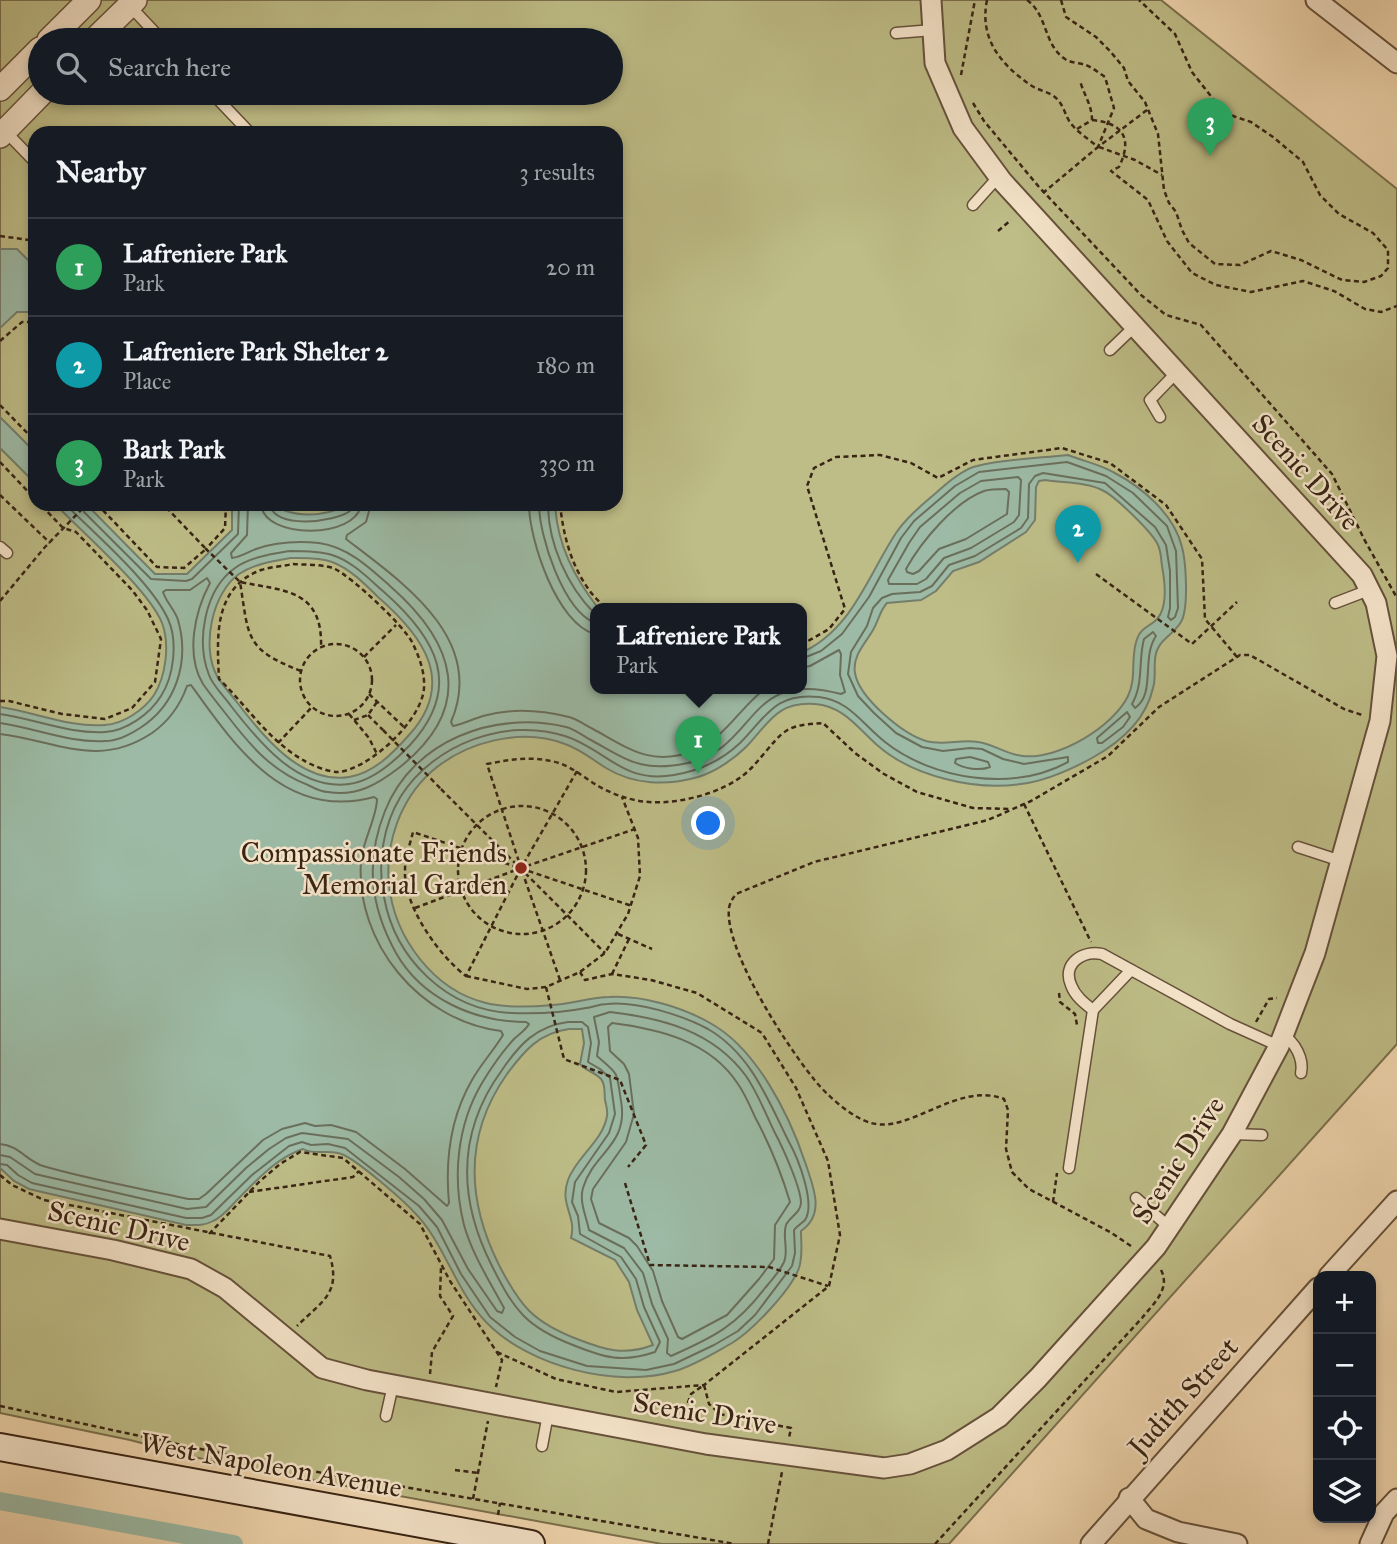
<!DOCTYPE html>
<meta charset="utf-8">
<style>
:root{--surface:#171b24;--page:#20242c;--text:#f1f3f6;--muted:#9ea1a6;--line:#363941;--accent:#0f766e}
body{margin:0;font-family:"IM FELL Great Primer",serif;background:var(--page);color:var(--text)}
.controls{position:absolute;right:21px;bottom:21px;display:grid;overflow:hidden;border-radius:14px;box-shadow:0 4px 10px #0003}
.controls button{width:63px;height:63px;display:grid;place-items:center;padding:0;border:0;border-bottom:2px solid var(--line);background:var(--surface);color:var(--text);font:35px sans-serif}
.you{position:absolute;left:709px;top:824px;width:24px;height:24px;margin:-18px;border:5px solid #fff;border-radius:50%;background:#1a73e8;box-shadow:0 0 0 10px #1a73e833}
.badge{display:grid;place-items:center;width:46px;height:46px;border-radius:50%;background:var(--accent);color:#fff;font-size:23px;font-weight:700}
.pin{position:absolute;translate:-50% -58px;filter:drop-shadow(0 2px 4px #0008)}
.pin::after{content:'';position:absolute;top:37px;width:24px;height:21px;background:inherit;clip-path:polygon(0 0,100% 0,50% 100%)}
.popup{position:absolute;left:590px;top:603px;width:217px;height:91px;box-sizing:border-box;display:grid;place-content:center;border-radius:14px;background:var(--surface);filter:drop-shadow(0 2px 5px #0005);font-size:23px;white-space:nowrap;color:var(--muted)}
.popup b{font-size:26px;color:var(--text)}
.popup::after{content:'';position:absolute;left:50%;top:100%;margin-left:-14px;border:14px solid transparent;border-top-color:var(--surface)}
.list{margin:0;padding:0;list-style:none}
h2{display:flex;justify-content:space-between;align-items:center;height:91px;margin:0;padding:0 28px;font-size:30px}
h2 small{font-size:23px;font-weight:400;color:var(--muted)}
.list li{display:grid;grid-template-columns:46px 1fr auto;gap:21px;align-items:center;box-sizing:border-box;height:98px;padding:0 28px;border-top:2px solid var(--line)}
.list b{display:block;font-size:26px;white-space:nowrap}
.list p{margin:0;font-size:23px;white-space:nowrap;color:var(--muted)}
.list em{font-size:23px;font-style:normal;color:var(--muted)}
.icon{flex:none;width:38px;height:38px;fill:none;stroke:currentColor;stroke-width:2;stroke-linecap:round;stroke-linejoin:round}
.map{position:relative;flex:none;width:1397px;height:1544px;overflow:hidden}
.search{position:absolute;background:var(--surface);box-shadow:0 4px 10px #0003;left:28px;top:28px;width:595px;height:77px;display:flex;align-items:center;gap:18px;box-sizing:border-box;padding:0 24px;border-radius:38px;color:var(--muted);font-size:26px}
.panel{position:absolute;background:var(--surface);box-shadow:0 4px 10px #0003;left:28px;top:126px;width:595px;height:385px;border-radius:21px}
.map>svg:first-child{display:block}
</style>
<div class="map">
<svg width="1397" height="1544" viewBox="0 0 1397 1544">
<rect width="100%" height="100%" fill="#f1d7af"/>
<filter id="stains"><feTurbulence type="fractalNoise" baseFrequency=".00286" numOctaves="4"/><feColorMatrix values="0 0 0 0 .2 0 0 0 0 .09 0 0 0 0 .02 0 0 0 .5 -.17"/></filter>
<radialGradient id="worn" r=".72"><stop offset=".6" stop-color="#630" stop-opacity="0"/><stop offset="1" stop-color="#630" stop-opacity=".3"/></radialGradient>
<path fill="#bebd87" stroke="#7b704e" stroke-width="2" fill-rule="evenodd" d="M 0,0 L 1161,0 L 1397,189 L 1397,1044 L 949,1544 L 662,1544 L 214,1462 L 130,1440 L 0,1413 ZM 40,40 L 611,40 L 611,93 L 40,93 ZM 35,133 L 616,133 L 616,504 L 35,504 ZM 595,608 L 801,608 L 801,688 L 595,688 Z"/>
<g fill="#9cbaa5" stroke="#747e6b" stroke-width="2" fill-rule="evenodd">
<polygon points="0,249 17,249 35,267 35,312 17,312 0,328"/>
<polygon points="0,417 35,452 35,483 0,448"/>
<path d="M 1068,455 C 1083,461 1099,464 1113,472 C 1142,487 1174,514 1182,547 C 1186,562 1189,608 1181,622 C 1172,637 1156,640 1155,660 C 1154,669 1156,679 1153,688 C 1146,720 1119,743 1092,758 C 1070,770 1046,781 1021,784 C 974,791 912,776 877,745 C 857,727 843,706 815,704 C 777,701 769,723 746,747 C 734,759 715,772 698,777 C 667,786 634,785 606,768 C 593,760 580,749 565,744 C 521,727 465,742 431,772 C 400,800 385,844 389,884 C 394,937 433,990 486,1003 C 507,1008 532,1007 553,1005 C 572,1004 591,997 609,997 C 642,995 682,1007 710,1023 C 756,1048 789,1114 805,1162 C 813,1186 826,1214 801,1231 C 801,1243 803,1256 799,1268 C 791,1290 752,1331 732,1343 C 714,1353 695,1365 675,1371 C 616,1389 529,1366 487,1323 C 455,1291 445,1243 414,1212 C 401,1198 360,1163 344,1155 C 331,1148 315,1156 303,1149 C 276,1158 257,1180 238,1199 C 230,1207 223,1217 213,1221 C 204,1226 195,1225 186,1225 L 29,1189 L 14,1181 L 0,1168 L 0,707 C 35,712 70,728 105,725 C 123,724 144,710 154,695 C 166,676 170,644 162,623 C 149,590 82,532 55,504 L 86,504 L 155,574 L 187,574 L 232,530 L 232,504 C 244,504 259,501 271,504 C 276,505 281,509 286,511 C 307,518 331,514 350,504 L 555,504 C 557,544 574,577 598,608 L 595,608 L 595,688 L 801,688 L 801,653 C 852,630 867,577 896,533 C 907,517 922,505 937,492 C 948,482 963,469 977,466 C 1003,459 1041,458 1068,455 ZM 1045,480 C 1062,483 1087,482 1102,490 C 1115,496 1153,533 1158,545 C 1161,551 1161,559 1162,566 C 1165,582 1168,610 1155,621 C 1148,627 1140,629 1137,639 C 1130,658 1137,678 1128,696 C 1113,727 1058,760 1023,756 C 1007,755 994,744 978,742 C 960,739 944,746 926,741 C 903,734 859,698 855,673 C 852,656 865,644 873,630 C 879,620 879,612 887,603 L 921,600 L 936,591 L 953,571 L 979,562 L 1026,532 L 1035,520 L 1036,487 L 1039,481 ZM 290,558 C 303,558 319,557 332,562 C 349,568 365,584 378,597 C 423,636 457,682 409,735 C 393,753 374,773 349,777 C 301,785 261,734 236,701 C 230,693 222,685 217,676 C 201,647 212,593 239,574 C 254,564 273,561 290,558 ZM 569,1029 L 582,1029 L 584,1043 L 580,1064 C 586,1071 595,1072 601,1079 C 606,1085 604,1093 605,1100 C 606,1105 608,1110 607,1116 C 603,1141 576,1157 568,1180 C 559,1205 577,1216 571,1238 L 615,1260 L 629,1282 L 637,1310 L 653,1345 C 624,1356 605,1350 577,1339 C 533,1322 520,1306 499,1265 C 466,1199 464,1135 507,1074 C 524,1051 539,1033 569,1029 Z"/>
</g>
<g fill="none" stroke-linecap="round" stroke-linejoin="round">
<g stroke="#6a6f5c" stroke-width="2">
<polygon points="1018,477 1021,480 1019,515 1014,522 971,548 944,558 926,579 917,584 889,584 888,580 909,543 920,527 960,493 981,481"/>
<path d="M 1006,489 L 1009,492 L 1007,514 L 966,539 L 939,549 L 919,571 L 913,574 L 907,572 L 906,569 C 921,542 954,502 984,491 C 990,489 999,489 1006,489 Z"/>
<polyline points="81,504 84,512 151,579 186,581 192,579 238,534 239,504"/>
<path d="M 261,504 C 263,540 358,539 361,504"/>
<path d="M 270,504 C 273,530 335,522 350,511 L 352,504"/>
<path d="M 371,504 L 366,522 L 347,535 L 346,539 C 402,582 487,639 451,722 L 453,726 C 463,724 473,719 483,716 C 511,708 541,710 569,717 C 577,719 585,725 593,729 C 628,748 651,767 693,751 C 725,739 740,707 766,688"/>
<path d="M 529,504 C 529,540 557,624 595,634"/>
<path d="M 539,504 C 539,536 563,610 595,623"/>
<path d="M 548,504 C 548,543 567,586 595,614"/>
<path d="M 290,551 C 304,551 319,551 332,555 C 352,561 369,579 384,592 C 436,638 464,686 410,745 C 394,762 373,781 349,784 C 298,791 258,741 231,706 C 224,696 213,686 209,675 C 196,642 204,590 235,568 C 250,557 272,554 290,551 Z"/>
<path d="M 1153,632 L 1156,636 C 1141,658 1156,694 1135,708 L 1132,704 C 1144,683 1138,661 1144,639 Z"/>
<polygon points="1127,712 1130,717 1123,727 1102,743 1098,743 1097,738"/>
<path d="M 0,714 C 35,719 69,734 105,732 C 126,731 150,714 161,696 C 174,676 178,641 168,619 C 151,582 95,534 65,504"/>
<path d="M 0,723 C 35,728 69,743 105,741 C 118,741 129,735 140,728 C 176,705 190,662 178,620 C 175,610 166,602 163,592 L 166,590 L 190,590 L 207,578 L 210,583 C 195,611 185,654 203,684 C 210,694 218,704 226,714 C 249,744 271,771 308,785 C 314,788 321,792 328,792 C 357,797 378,784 400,767 C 476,706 455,643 390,586 C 370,568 348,547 319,543 C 298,541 276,542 256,549 C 248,552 241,557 232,558 L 231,553 L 247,535 L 248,504"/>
<path d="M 0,734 C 57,741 98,769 152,733 C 169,721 180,706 187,686 L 191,685 C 236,748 286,821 374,797 L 377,799 C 377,817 363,840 361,861 C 355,943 420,1021 501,1031 L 503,1035 C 494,1050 481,1064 472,1080 C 450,1118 445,1160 449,1203 L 447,1206 L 405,1169 L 356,1132 L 331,1125 L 315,1126 L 305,1123 L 282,1129 L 263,1140 L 206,1194 L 199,1199 L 188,1199 C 140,1188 91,1180 43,1166 C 27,1161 18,1145 0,1144"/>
<path d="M 970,757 L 988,762 L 990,767 C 980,771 964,769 955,763 L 956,759 Z"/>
<path d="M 610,1012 C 662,1018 713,1031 746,1076 C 758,1093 766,1115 775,1133 C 783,1148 801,1188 801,1203 C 800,1214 790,1216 786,1225 C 782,1237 789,1250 784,1262 C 780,1271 771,1281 765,1288 C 736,1326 714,1337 671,1356 L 667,1353 L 668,1339 L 652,1304 L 643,1273 L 624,1248 L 589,1230 C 586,1216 579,1201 583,1188 C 593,1153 629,1145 621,1101 C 616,1070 620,1076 597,1056 L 599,1042 L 594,1017 Z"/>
<path d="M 568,1022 L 582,1022 L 588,1027 L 591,1043 L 588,1062 L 600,1069 L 610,1078 L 615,1114 L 609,1133 L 575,1182 L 572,1202 L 578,1216 L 580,1234 L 621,1257 L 636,1279 L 644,1307 L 660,1342 L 655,1352 C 622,1363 605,1358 573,1345 C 526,1327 514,1310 492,1266 C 458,1199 457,1132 502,1070 C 519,1045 536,1026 568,1022 Z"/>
<path d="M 612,1023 C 659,1029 710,1041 738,1084 C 745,1094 750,1106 755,1117 C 770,1145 781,1172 790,1202 L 775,1225 L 774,1259 L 759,1279 L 727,1315 L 682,1339 L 678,1337 L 662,1301 L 653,1271 L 637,1246 L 629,1238 L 599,1223 L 591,1199 L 593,1189 L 626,1142 L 634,1114 L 629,1074 L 624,1064 L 610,1051 L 608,1027 Z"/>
<path d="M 0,1155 L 10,1157 L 35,1174 L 187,1209 L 206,1207 L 246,1168 L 269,1149 L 286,1138 L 302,1133 L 348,1139 L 399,1177 L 424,1199 L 442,1220 L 468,1269 L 497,1311 L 502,1313 L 504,1308 C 490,1282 472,1254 464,1225 C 452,1178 457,1125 482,1083 C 491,1068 502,1052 514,1039 C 519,1034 525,1031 529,1024 L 526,1022 C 475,1022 422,999 396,953 C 370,906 365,861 385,811 C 413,740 495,710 566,727 C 574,729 582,735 589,739 C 628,760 641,773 688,763 C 759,747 745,668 841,694 L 845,692 L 840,675 L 841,654 L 839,650 L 810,666 L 801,668"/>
<path d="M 0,1164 L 7,1165 L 18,1175 L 32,1183 L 186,1218 L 202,1218 L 211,1215 L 252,1175 L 289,1146 L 302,1142 L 311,1145 L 328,1144 L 345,1148 L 419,1206 L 437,1227 L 461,1274 L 490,1317 L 515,1337 L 540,1351 L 587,1366 L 646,1370 L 674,1364 L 714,1345 L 738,1331 L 755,1315 L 792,1266 L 795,1253 L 794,1230 C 797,1226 802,1223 805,1220 C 816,1204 798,1158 789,1142 C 768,1100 751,1054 708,1029 C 682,1015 637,1001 607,1004 C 600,1004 593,1007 586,1008 C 561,1013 536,1014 511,1013 C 447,1010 395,959 384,897 C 377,864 383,825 401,796 C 434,744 506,717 565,736 C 606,749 622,784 674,775 C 698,771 722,760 740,743 C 766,717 775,692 819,697 C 849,700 863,725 885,742 C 933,780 1013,792 1068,762 L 1068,757 L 1024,764 L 1003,759 L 982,749 L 970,748 L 943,751 L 922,747 L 896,733 L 874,713 L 858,696 L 848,674 L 851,652 L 867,626 L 873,608 L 882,598 L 892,594 L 920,592 L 932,586 L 949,565 L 975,556 L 1021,528 L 1028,518 L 1029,484 L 1035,476 L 1043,473 L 1105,483 L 1155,527 L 1166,545 L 1170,571 L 1170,608 L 1168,617 L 1171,620 L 1175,617 L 1178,608 L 1176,551 L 1167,526 L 1133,493 L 1106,476 L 1067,462 L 979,472 L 955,486 L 914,521 L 901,538 L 869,597 L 842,634 L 821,651 L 801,659"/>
</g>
<polyline stroke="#9cbaa5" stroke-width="18" points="0,1501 234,1544"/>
<g stroke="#66513b" stroke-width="13">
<g id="service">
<polyline points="129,5 162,40"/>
<polyline points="896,33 933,30"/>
<polyline points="212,93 250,133"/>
<polyline points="5,131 35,162"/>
<polyline points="973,205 999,176"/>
<polyline points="1110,350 1135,326"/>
<polyline points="1160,417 1150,400 1177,372"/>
<polyline points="0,547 7,553"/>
<polyline points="1335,603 1369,590"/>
<polyline points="1298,847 1341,861"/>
<polyline points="1093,1010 1131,970"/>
<path d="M 1283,1035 C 1295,1042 1304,1059 1301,1073"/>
<polyline points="1232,1134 1262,1135"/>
<path d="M 1069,1168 L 1093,1010 C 1084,1003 1075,996 1071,985 C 1062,964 1082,950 1102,954 L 1230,1024 L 1279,1046"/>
<polyline points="1136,1198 1169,1227"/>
<polyline points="386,1416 393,1385"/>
<polyline points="542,1446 548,1414"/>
</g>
</g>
<g stroke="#66513b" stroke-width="23">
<g id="minor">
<polyline points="1316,0 1397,63"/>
<polyline points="0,1229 113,1250 191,1269 225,1288 322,1368 367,1380 706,1444 884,1468 910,1464 947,1450 999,1417 1038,1378 1156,1247 1232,1134 1279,1046 1315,953 1380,721 1387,656 1376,603 1362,575 1002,181 963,128 935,63 931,0"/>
<polyline points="1329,1276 1397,1201"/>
<polyline points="1129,1498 1146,1519 1178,1532 1237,1544"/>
<polyline points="1091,1544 1318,1288"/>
<polyline points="1370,1544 1384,1513 1397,1499"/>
</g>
</g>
<g stroke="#66513b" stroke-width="26">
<g id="tertiary">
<polyline points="49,40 89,0"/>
<polyline points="94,40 135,0"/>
<polyline points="0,89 40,49"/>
<polyline points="0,136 42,93"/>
</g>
</g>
<g stroke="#382414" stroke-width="30">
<polyline id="secondary" points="0,1447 531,1544"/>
</g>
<g stroke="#382414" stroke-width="2.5" stroke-dasharray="5 3.5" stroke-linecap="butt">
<path d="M 987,0 C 979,39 1001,65 1032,86 C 1040,91 1050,92 1056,98 C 1065,106 1065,118 1073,126 C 1080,134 1090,140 1098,147 L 1043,193"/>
<path d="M 1027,0 C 1048,15 1043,44 1065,59 C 1071,63 1080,63 1086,65 C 1093,68 1099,73 1105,77 L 1114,108 L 1098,147 L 1147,110"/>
<polyline points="1061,0 1066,17 1096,37 1110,51 1124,68 1128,81 1145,102 1158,134 1164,190 1169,203 1176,212 1182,230 1189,243 1215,264 1240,265 1271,251 1301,260 1342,280 1364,282 1381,276 1388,268 1388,250 1373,233 1339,214 1320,195 1303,162 1273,137 1251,122 1233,116 1217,104 1192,72 1175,34 1139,0"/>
<polyline points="961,75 975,0"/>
<polyline points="973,103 984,121 1039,187 1141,295 1166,315 1201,325 1332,474 1364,539 1397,598"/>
<path d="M 1092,120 C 1123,123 1133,138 1119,167 L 1111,171 L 1148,200 L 1167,241 L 1192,273 L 1216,285 L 1251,292 L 1303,281 L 1334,291 L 1365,309 L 1381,312 L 1397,306"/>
<path d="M 1077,129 L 1092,120 C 1092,105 1084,95 1080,81"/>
<polyline points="1099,147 1135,160 1162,175"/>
<polyline points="998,231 1011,220"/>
<polyline points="0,236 29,240 35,246"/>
<polyline points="0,341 22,322 35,322"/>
<polyline points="0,405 35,441"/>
<polyline points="0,462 35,499"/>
<polyline points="0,495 50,543"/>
<polyline points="97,504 157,567 184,568 206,549 163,504"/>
<polyline points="226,504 225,528 206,549 240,582"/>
<polyline points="288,504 302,510 333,504"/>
<path d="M 560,504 C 563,533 570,562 587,587 C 592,595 599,601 605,608"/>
<path d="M 293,564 C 306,565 324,564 335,569 C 353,578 403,625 412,642 C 419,656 425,672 424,688 C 422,720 370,769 338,772 C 328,772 311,765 303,760 C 268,740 247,706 219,679 C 217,637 213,588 261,570 C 271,567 283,566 293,564 Z"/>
<polyline points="1096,574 1192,644 1237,602"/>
<polyline points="0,601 45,547 87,504"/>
<circle cx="336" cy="680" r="36"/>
<polyline points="801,645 829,629 845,609 807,486 814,468 836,457 880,455 911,463 938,478 973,460 1062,448 1110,463 1166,505 1202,559 1205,619 1237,657"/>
<polyline points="364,657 396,625"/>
<path d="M 301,671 C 244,649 249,637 240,582 C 286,591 323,590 321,648"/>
<polyline points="369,694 404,727"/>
<polyline points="0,701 9,701 62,714 105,719 132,708 155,682 161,639 147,610 132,590 76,532 63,528 40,504"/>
<polyline points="349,714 369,738 377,754"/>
<polyline points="368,715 383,730"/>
<polyline points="354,720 368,715 377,702"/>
<polyline points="278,743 312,707"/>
<path d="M 577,771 L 521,868 L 487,764 C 508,760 529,756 551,761 C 569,764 583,777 598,786 C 623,800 648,805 676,801 C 698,798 723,790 741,777 C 757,766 773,739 786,731 C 797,724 811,724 823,723 L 855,753 L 884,774 L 917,792 L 973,808 L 1009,809"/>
<polyline points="441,789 605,953"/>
<polyline points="1024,804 1091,942"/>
<circle cx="522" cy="870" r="64"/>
<path d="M 521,868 L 466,976 C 439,956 403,905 405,870 C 405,858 410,844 413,832 L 632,906"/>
<polyline points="522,871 560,980"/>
<polyline points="415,908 521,868 635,829"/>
<polyline points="618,934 652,949"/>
<polyline points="612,974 629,939"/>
<polyline points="466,976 527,989 546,987 580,972 605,953 628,914 640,876 638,838 622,797"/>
<polyline points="546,987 564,1059 620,1080 646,1145 628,1167"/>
<polyline points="1059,993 1060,1002 1075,1014 1077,1025"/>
<polyline points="1256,1022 1269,999 1277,998"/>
<path d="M 0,1175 L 12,1185 L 44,1200 L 330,1256 C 341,1294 322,1301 297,1326"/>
<polyline points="625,1183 650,1265 769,1267 828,1286"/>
<polyline points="249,1192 353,1177 359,1171"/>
<polyline points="1053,1202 1057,1173"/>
<polyline points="209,1234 259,1182 280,1164 300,1152 343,1158 420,1224 450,1281 502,1360 496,1387"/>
<path d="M 1131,1246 L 1110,1232 L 1029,1189 L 1012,1172 L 1006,1149 L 1008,1110 L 1004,1099 C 958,1081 910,1134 871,1123 C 852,1118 825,1094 813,1078 C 786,1045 724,949 729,908 C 730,902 733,898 736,894 L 814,862 L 988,820 L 1031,801 L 1108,756 L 1159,707 L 1240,655 L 1250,655 L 1344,709 L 1362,715"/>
<polyline points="497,1352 556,1379 616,1392 704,1385 829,1286 840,1235 828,1161 796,1088 762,1033 697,993 651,980 612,974 585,980 580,972"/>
<polyline points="430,1374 432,1352 453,1316 440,1296 441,1267"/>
<polyline points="0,1406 271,1464 735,1544"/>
<polyline points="685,1411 691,1394 704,1385 709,1404 720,1414 791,1428 789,1438"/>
<polyline points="455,1470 478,1473"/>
<polyline points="473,1499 488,1421"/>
<polyline points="498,1515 500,1503"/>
<polyline points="768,1544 782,1472"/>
<path d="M 935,1544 L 1142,1318 C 1153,1304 1171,1289 1161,1270"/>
</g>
<use href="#service" stroke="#f6e5cb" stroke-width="10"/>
<use href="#minor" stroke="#f6e5cb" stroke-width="19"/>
<use href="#tertiary" stroke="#f6e5cb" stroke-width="23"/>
<use href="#secondary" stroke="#f6e5cb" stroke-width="26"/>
<polyline stroke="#382414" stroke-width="2.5" stroke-dasharray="5 3.5" stroke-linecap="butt" points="383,730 441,789"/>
</g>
<circle fill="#8f2418" stroke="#f6e5cb" stroke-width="2.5" cx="521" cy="868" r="7"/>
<g text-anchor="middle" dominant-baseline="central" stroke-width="5" stroke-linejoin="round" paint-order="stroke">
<g font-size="28" fill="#382414" stroke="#f6e5cb">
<text transform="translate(1306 472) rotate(48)">Scenic Drive</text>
<text transform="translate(1178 1160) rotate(-57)">Scenic Drive</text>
<text transform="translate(119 1226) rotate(13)">Scenic Drive</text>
<text transform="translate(1183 1397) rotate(-48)">Judith Street</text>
<text transform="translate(705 1413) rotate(9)">Scenic Drive</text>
<text transform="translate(271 1465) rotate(10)">West Napoleon Avenue</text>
</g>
<g font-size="28" fill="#382414" stroke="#f6e5cb" text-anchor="end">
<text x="507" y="852">Compassionate Friends<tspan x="507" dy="32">Memorial Garden</tspan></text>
</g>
</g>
<rect width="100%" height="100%" filter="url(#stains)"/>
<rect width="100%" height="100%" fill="url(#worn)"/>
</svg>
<div class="controls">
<button>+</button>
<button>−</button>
<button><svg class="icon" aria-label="locate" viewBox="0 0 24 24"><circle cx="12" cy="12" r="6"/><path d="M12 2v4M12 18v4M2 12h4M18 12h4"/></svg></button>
<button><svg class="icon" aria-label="layers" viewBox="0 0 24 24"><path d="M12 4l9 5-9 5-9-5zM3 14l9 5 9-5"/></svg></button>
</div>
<div class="you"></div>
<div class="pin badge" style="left:698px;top:774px;background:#2e9e5b">1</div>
<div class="popup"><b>Lafreniere Park</b>Park</div>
<div class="pin badge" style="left:1078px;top:563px;background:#0f9aa8">2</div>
<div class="pin badge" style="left:1210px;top:156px;background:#2e9e5b">3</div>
<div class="search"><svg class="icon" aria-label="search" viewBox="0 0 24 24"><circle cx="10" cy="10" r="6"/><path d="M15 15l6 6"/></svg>Search here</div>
<section class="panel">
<h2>Nearby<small>3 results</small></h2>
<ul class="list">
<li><span class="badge" style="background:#2e9e5b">1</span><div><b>Lafreniere Park</b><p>Park</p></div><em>20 m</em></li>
<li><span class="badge" style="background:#0f9aa8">2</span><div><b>Lafreniere Park Shelter 2</b><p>Place</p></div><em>180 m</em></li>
<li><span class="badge" style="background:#2e9e5b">3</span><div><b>Bark Park</b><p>Park</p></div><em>330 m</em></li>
</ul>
</section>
</div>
